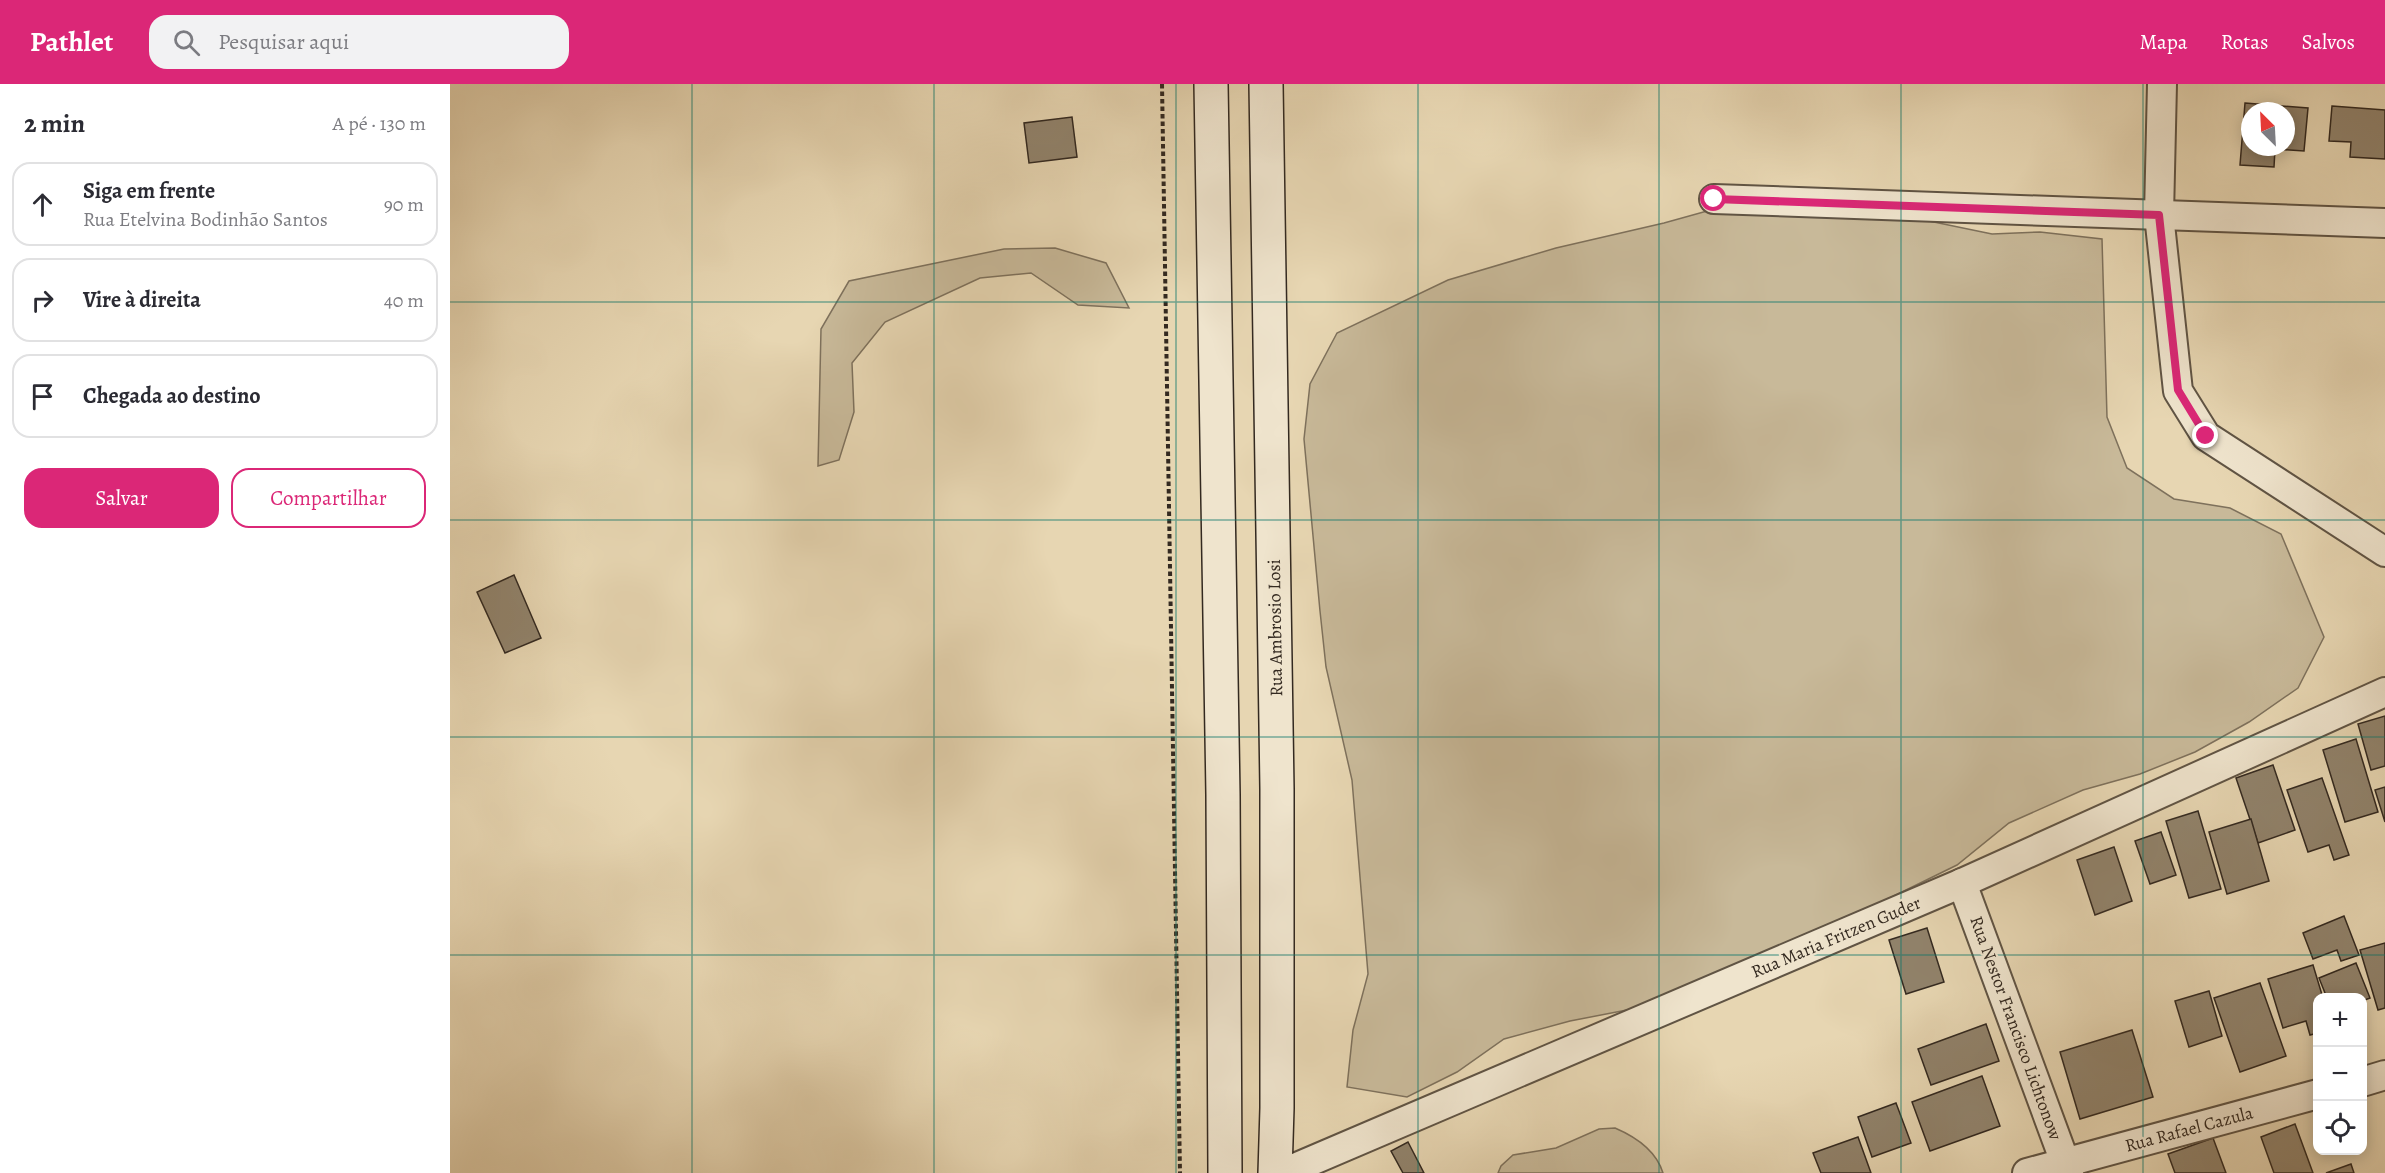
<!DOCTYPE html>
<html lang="pt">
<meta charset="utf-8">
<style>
:root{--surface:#fff;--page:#f2f2f3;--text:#2b2b33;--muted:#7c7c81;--line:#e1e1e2;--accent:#db2777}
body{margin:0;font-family:Alegreya,serif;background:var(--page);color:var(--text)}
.controls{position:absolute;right:18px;bottom:18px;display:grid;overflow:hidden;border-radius:12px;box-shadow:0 3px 15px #0003}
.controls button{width:54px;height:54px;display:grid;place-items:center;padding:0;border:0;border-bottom:2px solid var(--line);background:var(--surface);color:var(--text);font:30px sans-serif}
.compass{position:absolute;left:1791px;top:18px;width:54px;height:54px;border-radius:50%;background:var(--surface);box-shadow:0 3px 15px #0003;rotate:336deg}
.stop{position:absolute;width:18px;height:18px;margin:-14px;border:4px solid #db2777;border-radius:50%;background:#fff}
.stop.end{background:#db2777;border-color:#fff;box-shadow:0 2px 6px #0008}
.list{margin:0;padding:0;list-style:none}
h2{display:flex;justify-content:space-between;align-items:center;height:78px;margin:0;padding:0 24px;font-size:26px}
h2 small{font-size:20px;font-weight:400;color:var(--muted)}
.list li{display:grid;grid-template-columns:39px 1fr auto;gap:18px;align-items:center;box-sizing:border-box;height:84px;margin:0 12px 12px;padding:0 12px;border:2px solid var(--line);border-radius:18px}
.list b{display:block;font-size:22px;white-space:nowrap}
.list p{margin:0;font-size:20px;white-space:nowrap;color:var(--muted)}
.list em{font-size:20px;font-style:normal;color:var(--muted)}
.actions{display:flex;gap:12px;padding:18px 24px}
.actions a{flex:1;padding:14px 0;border:2px solid var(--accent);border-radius:18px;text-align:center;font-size:21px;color:var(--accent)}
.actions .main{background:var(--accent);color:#fff}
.icon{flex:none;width:33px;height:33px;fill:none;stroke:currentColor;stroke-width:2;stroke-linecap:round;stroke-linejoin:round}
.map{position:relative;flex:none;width:1935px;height:1089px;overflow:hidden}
header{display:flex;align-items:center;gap:36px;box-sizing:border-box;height:84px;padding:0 30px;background:var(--accent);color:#fff}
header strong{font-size:28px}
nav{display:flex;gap:33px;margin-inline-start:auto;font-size:21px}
.search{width:420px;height:54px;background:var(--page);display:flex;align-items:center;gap:15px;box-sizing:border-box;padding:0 21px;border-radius:18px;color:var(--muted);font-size:22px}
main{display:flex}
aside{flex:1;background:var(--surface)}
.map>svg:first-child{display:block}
</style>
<header>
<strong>Pathlet</strong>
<div class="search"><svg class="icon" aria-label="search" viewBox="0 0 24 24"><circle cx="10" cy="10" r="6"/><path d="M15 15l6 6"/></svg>Pesquisar aqui</div>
<nav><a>Mapa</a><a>Rotas</a><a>Salvos</a></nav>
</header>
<main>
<aside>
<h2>2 min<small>A pé · 130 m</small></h2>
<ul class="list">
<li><svg class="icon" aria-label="ahead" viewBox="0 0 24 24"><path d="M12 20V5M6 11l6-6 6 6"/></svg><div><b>Siga em frente</b><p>Rua Etelvina Bodinhão Santos</p></div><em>90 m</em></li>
<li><svg class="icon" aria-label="right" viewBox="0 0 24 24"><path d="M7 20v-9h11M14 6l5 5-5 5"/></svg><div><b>Vire à direita</b></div><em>40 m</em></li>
<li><svg class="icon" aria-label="arrive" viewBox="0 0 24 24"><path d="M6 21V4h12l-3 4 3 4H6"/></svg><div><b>Chegada ao destino</b></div></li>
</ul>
<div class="actions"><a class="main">Salvar</a><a>Compartilhar</a></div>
</aside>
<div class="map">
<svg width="1935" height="1089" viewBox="0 0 1935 1089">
<rect width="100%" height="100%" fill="#e7d6b2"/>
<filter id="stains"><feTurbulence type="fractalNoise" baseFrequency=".00333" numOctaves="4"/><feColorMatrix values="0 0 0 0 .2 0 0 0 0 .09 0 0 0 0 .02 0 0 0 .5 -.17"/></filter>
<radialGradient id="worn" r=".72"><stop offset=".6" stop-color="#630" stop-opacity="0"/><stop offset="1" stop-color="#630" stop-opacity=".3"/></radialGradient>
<g fill="#c8b999" stroke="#7e715c" stroke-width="1.5">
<polygon points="1275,122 1479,137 1542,150 1590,148 1652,155 1657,333 1677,384 1724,415 1780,424 1831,450 1874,553 1848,604 1799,638 1745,668 1690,690 1633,706 1559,739 1507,781 1401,833 1182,925 1120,937 1054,955 1007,988 957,1013 897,1003 903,946 918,890 902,696 876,583 870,527 854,355 860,300 887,249 998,196 1106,164 1214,139"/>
<polygon points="605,164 656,179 679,224 628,221 581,189 530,194 435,238 402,279 404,328 389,376 368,382 371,245 399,197 554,165"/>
<path d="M 1165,1044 C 1186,1053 1206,1066 1213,1089 L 1048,1089 L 1051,1082 L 1063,1071 L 1106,1064 L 1149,1045 Z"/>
</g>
<g fill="#91836c" stroke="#332920" stroke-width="1.5" fill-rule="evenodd">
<path d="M 1795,19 L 1858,24 L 1854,67 L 1825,65 L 1824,83 L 1790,81 ZM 1800,27 L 1836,27 L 1836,63 L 1800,63 Z"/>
<polygon points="1882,22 1935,26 1935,75 1900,73 1901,58 1879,57"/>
<polygon points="622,33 627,73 579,79 574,39"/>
<polygon points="64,491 91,554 55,569 27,508"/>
<polygon points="1935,632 1935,682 1921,686 1908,640"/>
<polygon points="1906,655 1928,728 1895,738 1873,666"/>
<polygon points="1823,681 1845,746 1808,759 1786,694"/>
<polygon points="1872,694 1899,771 1884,776 1879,761 1858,768 1837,706"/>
<polygon points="1935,703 1935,738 1925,706"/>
<polygon points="1748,727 1771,805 1739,814 1716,737"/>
<polygon points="1801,735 1819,797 1777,810 1759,748"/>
<polygon points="1711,748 1726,791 1700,800 1685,757"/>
<polygon points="1664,763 1682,817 1645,831 1627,776"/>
<polygon points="1894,832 1909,871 1891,877 1887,866 1863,875 1853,849"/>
<polygon points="1477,844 1494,898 1456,910 1439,856"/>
<polygon points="1935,859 1935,924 1928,926 1910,866"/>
<polygon points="1906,879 1920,914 1912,917 1912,914 1877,914 1869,894"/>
<polygon points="1863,881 1873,914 1868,914 1868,949 1860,951 1856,937 1833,944 1818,895"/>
<polygon points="1810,899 1836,972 1790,988 1764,914"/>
<polygon points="1759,907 1772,952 1739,963 1725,917"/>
<polygon points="1536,940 1549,977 1481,1001 1468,965"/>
<polygon points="1682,946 1703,1013 1630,1035 1610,968"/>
<polygon points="1532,992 1550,1042 1480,1067 1462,1018"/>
<polygon points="1446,1019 1461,1059 1422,1073 1408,1033"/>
<polygon points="1845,1040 1863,1089 1824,1089 1811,1053"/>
<polygon points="1408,1053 1421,1089 1371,1089 1363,1069"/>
<polygon points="1763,1054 1776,1089 1725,1089 1718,1070"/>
<polygon points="958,1058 974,1089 953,1089 941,1067"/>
<polygon points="1901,1080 1904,1089 1876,1089"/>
</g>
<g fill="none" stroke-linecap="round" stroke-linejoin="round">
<g stroke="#605444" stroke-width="32">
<g id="street">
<polyline points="1712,0 1709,131 1728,307 1756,352 1935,468"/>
<polyline points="1264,115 1935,139"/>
<polyline points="1512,799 1619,1089"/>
<polyline points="1912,998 1935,991"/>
<polyline points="833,1089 1512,799 1935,608"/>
<polyline points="1577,1089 1868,1010"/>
</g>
</g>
<g stroke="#332920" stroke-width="36">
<g id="secondary">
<polyline points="761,0 773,711 775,1089"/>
<polyline points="816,0 827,705 827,1024 825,1089"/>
</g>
</g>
<polyline stroke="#332920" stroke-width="4" stroke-dasharray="4.5 3" stroke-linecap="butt" points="712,0 730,1089"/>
<use href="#street" stroke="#efe4cd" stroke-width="28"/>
<use href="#secondary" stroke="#efe4cd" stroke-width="33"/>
</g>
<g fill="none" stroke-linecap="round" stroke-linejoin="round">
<polyline stroke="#db2777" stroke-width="8" points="1264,115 1709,131 1728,306 1756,352"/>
</g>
<path fill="none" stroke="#0f766e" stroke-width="1.5" stroke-opacity="0.55" d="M 242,0 L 242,1089M 484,0 L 484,1089M 726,0 L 726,1089M 968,0 L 968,1089M 1209,0 L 1209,1089M 1451,0 L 1451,1089M 1693,0 L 1693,1089M 0,218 L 1935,218M 0,436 L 1935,436M 0,653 L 1935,653M 0,871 L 1935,871"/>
<g text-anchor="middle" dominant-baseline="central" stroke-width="4.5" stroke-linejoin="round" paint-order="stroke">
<g font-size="18" fill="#332920" stroke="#efe4cd">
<text transform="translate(825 544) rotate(-91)">Rua Ambrosio Losi</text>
<text transform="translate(1386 853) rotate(-23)">Rua Maria Fritzen Guder</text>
<text transform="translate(1566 944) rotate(70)">Rua Nestor Francisco Lichtonow</text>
<text transform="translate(1739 1045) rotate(-15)">Rua Rafael Cazula</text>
</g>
</g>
<rect width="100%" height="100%" filter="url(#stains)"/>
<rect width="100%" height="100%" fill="url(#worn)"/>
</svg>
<div class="controls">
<button>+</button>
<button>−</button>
<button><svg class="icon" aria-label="locate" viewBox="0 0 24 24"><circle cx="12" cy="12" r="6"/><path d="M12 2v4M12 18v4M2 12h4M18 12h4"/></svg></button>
</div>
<svg class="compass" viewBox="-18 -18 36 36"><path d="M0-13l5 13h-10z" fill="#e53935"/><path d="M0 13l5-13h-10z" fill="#7c7c81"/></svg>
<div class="stop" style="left:1264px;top:115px"></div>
<div class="stop end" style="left:1756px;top:352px"></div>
</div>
</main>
